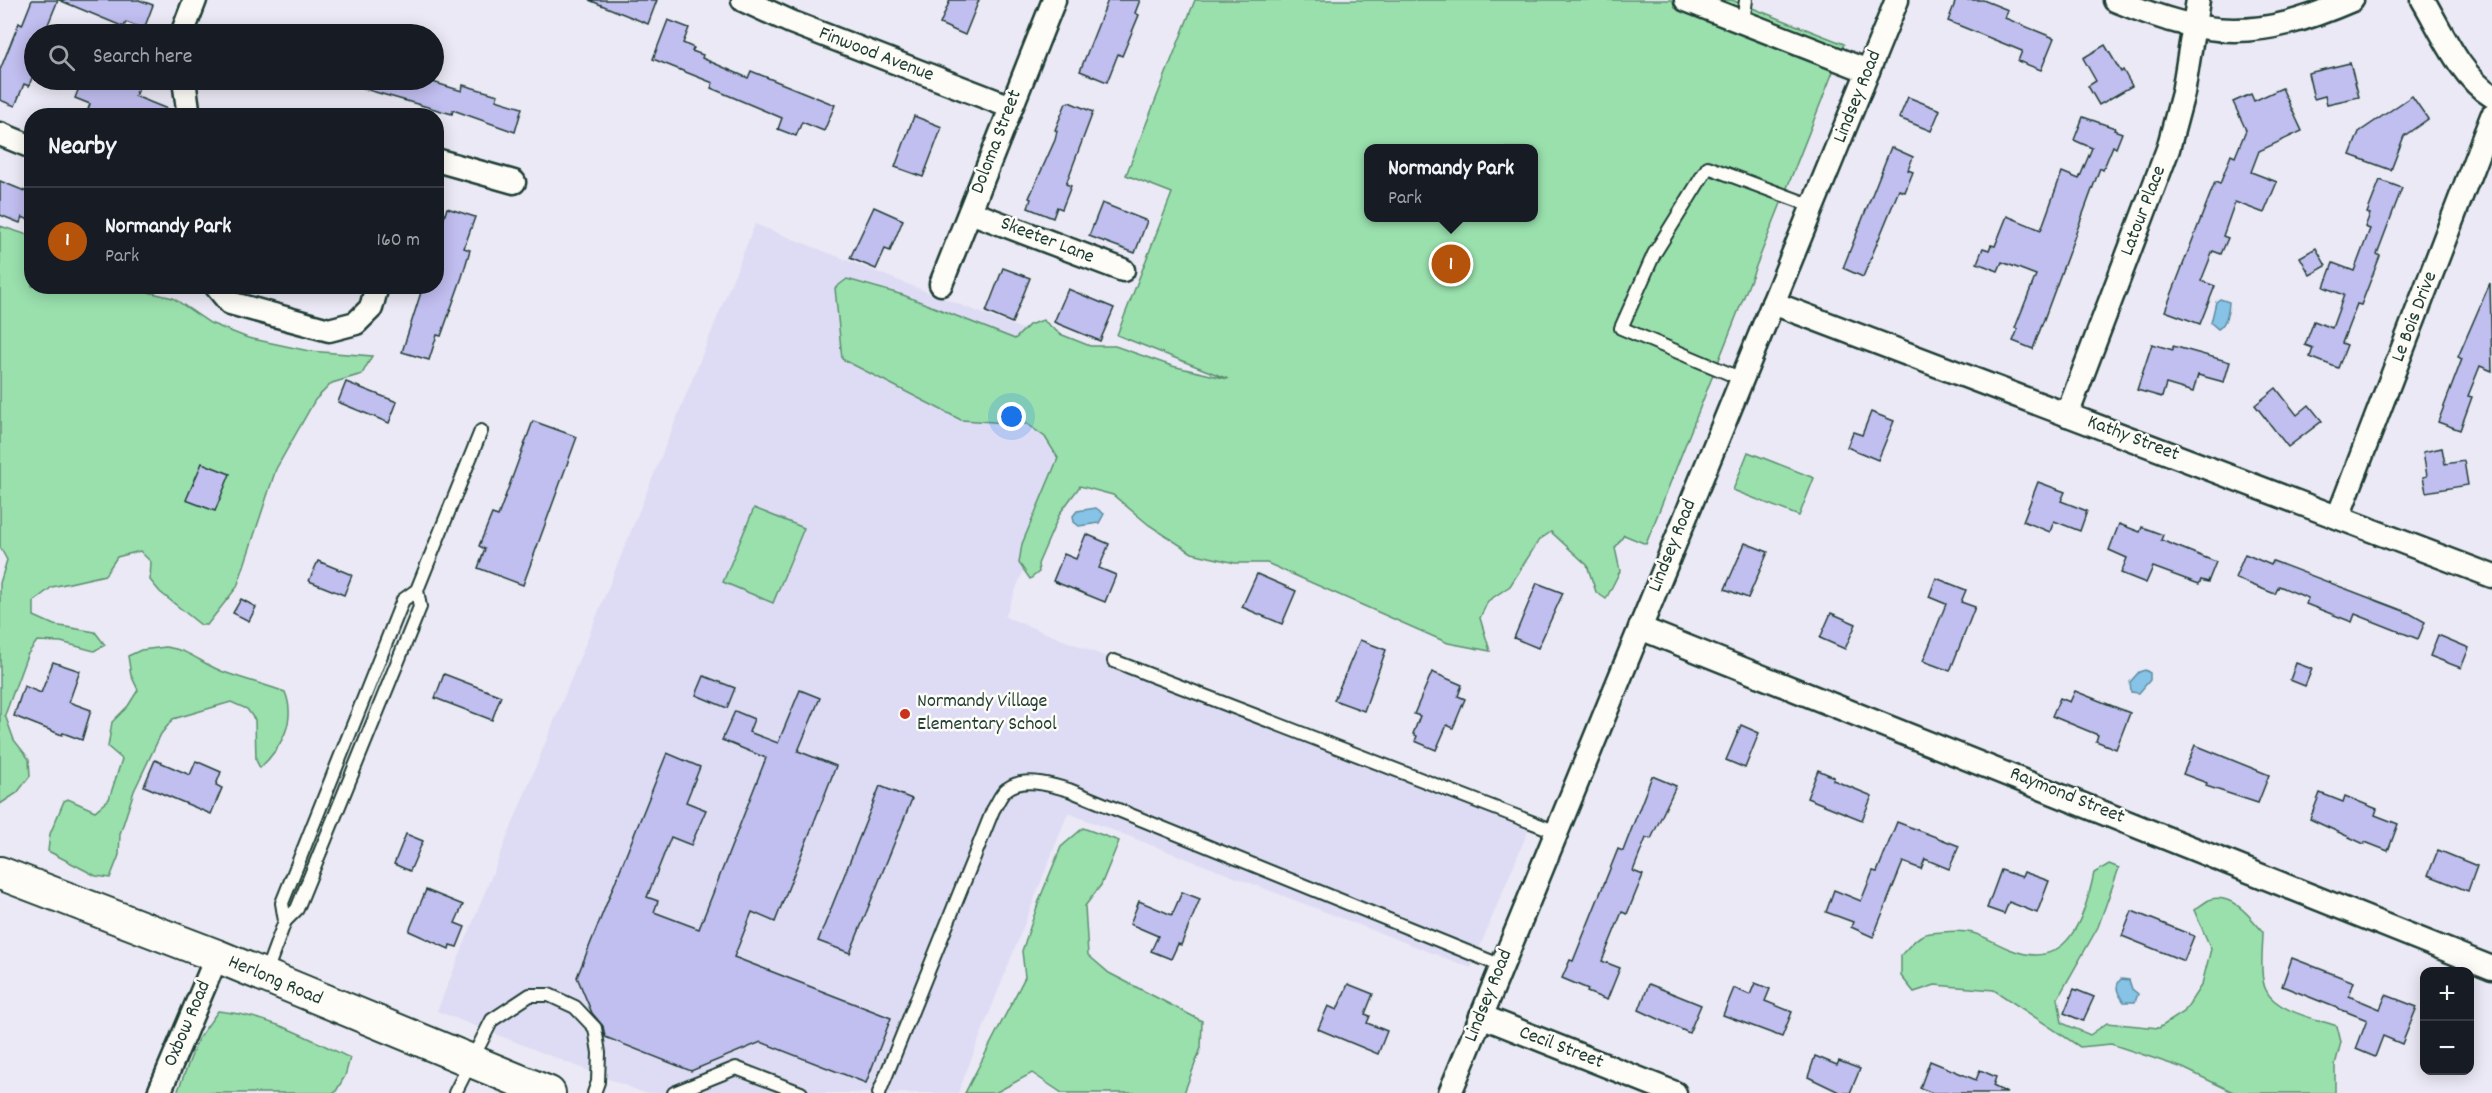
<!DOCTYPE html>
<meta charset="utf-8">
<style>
:root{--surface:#171b24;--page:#242831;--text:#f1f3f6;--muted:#9ea1a6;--line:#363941;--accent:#b45309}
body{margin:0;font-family:Dekko,sans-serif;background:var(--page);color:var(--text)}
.controls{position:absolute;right:18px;bottom:18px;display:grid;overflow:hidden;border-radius:12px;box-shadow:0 3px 15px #0003}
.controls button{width:54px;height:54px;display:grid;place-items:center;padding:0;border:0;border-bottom:2px solid var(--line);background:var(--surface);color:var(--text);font:30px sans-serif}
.you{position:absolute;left:1012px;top:417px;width:21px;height:21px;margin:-15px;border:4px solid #fff;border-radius:50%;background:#1a73e8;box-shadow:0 0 0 9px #1a73e833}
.badge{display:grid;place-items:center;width:39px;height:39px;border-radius:50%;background:var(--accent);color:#fff;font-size:20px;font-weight:700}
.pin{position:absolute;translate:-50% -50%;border:3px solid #fff;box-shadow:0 2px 6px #0006}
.popup{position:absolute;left:1364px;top:144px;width:174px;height:78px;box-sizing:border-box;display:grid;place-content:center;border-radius:12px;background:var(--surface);filter:drop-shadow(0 2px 4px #0005);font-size:20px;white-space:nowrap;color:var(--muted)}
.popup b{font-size:22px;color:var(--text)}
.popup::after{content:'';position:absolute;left:50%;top:100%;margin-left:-12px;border:12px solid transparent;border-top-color:var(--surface)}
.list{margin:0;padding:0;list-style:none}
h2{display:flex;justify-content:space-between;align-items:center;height:78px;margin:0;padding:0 24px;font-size:26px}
h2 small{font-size:20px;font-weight:400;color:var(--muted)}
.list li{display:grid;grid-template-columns:39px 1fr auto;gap:18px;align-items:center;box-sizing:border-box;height:108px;padding:0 24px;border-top:2px solid var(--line)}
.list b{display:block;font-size:22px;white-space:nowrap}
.list p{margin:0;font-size:20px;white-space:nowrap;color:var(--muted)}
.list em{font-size:20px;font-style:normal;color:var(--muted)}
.icon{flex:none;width:33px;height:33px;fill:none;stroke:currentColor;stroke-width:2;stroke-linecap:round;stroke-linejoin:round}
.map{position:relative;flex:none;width:2492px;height:1093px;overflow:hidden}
.search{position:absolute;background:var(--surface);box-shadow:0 3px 15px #0003;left:24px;top:24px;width:420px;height:66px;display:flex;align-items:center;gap:15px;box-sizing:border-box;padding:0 21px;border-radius:33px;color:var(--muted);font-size:22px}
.panel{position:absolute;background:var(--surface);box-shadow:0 3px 15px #0003;left:24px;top:108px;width:420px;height:186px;border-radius:24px}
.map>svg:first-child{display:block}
</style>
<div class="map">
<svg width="2492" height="1093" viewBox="0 0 2492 1093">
<rect width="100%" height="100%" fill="#ebe9f5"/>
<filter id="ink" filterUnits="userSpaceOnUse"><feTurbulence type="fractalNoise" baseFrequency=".0167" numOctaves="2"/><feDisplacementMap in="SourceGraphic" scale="12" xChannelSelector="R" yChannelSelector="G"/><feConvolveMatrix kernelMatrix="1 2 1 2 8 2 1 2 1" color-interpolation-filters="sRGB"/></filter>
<g filter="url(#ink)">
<polygon fill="#dedcf4" points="755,224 1106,362 1005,617 1531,824 1471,968 1068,813 958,1093 644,1093 437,1011"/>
<g fill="#99e0ad" stroke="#5c8e70" stroke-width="1.5" fill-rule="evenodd">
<path d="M 1195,0 L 1732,0 L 1844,44 L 1646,544 L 1624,535 L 1615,548 L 1620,571 L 1606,599 L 1596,592 L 1587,565 L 1551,532 L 1539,540 L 1510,586 L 1488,601 L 1480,618 L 1490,651 L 1448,643 L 1267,563 L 1235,563 L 1192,553 L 1149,525 L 1113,495 L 1080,486 L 1060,513 L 1038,564 L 1039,572 L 1030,579 L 1019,563 L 1022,544 L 1058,458 L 1045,437 L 1027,424 L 961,420 L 842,359 L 835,288 L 847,279 L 903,295 L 1015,339 L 1029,325 L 1043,320 L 1060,334 L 1090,346 L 1115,346 L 1172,366 L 1228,379 L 1117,335 L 1172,193 L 1126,175 ZM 1368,148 L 1534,148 L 1534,218 L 1368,218 Z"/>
<polygon points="0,226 31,236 32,286 127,287 173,298 210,323 248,338 309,351 372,356 362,374 332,383 315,400 276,469 237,587 207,625 201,625 160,592 150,580 151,562 140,551 117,557 105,575 52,587 34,601 34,616 54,625 95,632 105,645 94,651 61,642 37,641 27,655 5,715 14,740 29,759 30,776 17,793 0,804 0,583 7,560 0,547"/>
<polygon points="1748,452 1814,478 1799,516 1733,490"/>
<polygon points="754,508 804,528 773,603 723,582"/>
<path d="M 166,647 C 190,650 199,662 221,671 C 242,679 264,684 285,692 C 297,721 281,748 260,768 L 256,760 L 255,720 L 247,709 L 231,702 L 173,719 L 161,734 L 134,791 L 120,834 L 119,855 L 110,878 L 96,876 L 48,851 L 50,834 L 64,801 L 68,799 L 95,811 L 109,799 L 122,759 L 108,747 L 112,722 L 128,706 L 138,690 L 131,675 L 128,656 L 141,650 Z"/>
<polygon points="1083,828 1119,841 1101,885 1085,906 1088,955 1109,973 1202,1021 1201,1048 1184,1093 1062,1093 1032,1073 995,1093 965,1093 1025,977 1022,951 1040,898 1061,847"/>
<path d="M 2109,864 L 2119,868 L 2098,927 L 2058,998 L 2062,1023 L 2090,1035 L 2107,1023 L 2159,1028 L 2184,1012 L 2202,984 L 2211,949 L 2194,910 C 2199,907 2206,901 2211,899 C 2234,894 2251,918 2263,932 C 2263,947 2259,977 2266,990 C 2275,1011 2317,1019 2337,1026 L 2341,1042 L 2335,1065 L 2335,1093 L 2235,1093 L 2183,1068 L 2111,1044 L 2080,1047 L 1994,990 L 1935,985 L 1914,992 L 1901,976 L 1901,955 C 1907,949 1914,940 1921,936 C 1926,932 1937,933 1943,932 C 1979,928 1983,939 2012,950 C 2068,972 2085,916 2094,873 Z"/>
<path d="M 218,1011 C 269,1016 305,1036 350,1058 L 345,1076 L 335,1093 L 177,1093 L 198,1039 Z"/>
</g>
<g fill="#87c3e7" stroke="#5d8d9f" stroke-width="1.5">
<path d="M 2220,299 L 2229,302 C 2229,310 2226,325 2218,329 L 2211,323 L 2216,302 Z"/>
<polygon points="1096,508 1104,514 1099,523 1079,526 1074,522 1073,516 1077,511"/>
<polygon points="2145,670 2150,673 2150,680 2139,693 2131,692 2130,682 2139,672"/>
<path d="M 2121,979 L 2129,980 L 2132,989 L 2138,994 L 2135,1002 L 2124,1002 C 2119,995 2113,987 2121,979 Z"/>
</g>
<g fill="#c1bef0" stroke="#1f3d34" stroke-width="1.5">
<polygon points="32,0 58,0 44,34 34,34 34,72 29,86 24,84 15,106 0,100 0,70 19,23 22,25"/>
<polygon points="59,0 139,0 153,5 144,29 126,22 124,27"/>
<polygon points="589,0 657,0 648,24"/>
<polygon points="950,0 979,0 965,35 940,24"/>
<polygon points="1108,0 1140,0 1135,13 1139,15 1122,56 1118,54 1107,82 1080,71"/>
<polygon points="1956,0 1983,0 2008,10 2005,18 2054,38 2041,70 2018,61 2022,51 1948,21"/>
<polygon points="668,20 689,28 683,43 694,48 692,51 703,55 702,58 748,78 751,71 835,105 824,131 802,122 796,136 778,129 782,118 711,88 713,83 653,59"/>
<polygon points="2105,45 2121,72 2123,70 2132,86 2099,105 2088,86 2096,81 2083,58"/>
<polygon points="2350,63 2359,97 2327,104 2325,96 2314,99 2308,73"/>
<polygon points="82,80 142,80 135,96 175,112 175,116 96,116 87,112 90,104 75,98"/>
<polygon points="348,80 426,80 462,91 463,85 498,95 496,100 522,108 515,132 453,110 452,114 347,84"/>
<polygon points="2282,88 2302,131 2259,151 2251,172 2277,182 2264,213 2235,202 2223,236 2228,238 2221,254 2213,251 2201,281 2215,286 2200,324 2165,311 2215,182 2220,184 2231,155 2235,157 2246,130 2233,102 2251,94 2254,101"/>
<polygon points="2412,96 2428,119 2404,136 2391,170 2350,155 2359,132"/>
<polygon points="1908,97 1940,110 1931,131 1899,118"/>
<polygon points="1069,102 1093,112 1066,184 1071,186 1062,209 1057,207 1053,218 1028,208 1031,199 1029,198 1055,140 1057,131 1055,130 1066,103"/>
<polygon points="914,116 942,127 923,177 895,167"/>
<polygon points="2083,117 2115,128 2114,130 2122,133 2116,148 2113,146 2103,170 2100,168 2033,349 2013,341 2018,329 2015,328 2036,275 2002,262 1998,271 1977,263 1983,248 1989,250 1991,245 1995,246 2007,216 2041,230 2062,172 2079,179 2092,148 2074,140"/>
<polygon points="1891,147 1913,157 1908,170 1913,172 1905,192 1899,190 1863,277 1843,268"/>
<polygon points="2380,180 2402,188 2377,254 2380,256 2361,305 2357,304 2342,343 2347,345 2338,368 2310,357 2313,348 2305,345 2314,321 2332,328 2344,295 2324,287 2333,263 2354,271 2370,229 2365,227 2370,214 2367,213"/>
<polygon points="0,181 32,194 32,221 22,217 20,223 0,215"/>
<polygon points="1102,203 1147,221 1135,253 1089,236"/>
<polygon points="874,207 903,220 890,251 885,249 876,269 850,258"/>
<polygon points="447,208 475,217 464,248 470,250 462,277 441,336 437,335 429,360 402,352 423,286 436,286 436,256 441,242 437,240"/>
<polygon points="2316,248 2326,266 2310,275 2300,257"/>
<polygon points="1003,268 1030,278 1012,323 986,312"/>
<polygon points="2490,283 2492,371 2480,366 2468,396 2472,397 2460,430 2438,422 2462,359 2458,357"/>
<polygon points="1068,289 1114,308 1100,341 1054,322"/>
<polygon points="2152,344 2173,350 2173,346 2230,362 2224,382 2198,375 2193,392 2166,384 2162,397 2137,390"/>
<polygon points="346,382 397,402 389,423 338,402"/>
<polygon points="2276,388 2297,415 2309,405 2322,421 2288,447 2255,405"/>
<polygon points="1871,412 1894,421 1878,460 1847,447 1853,432 1862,435"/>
<polygon points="533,421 577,437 523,585 478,568 485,549 479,546 492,514 498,516"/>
<polygon points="2442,448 2445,464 2464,461 2468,485 2426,492 2423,477 2427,476 2423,452"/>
<polygon points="202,463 230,474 215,511 186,500"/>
<polygon points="2038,482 2065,492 2061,501 2087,511 2080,531 2054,521 2050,532 2023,521"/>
<polygon points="2119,524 2140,532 2142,527 2163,535 2161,540 2216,562 2208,582 2201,580 2199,584 2153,567 2146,583 2121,573 2127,558 2109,550"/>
<polygon points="1086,534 1109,544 1099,568 1116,575 1105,602 1053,581 1064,554 1076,559"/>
<polygon points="1745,543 1768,552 1748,598 1725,589"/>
<polygon points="2245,554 2271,565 2273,561 2409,613 2425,622 2418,639 2355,614 2352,622 2306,604 2308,598 2279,586 2275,594 2235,578"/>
<polygon points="318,561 352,575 344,595 309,581"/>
<polygon points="1257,574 1296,591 1282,624 1242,607"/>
<polygon points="1936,578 1966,590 1961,602 1975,607 1950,671 1923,661 1946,604 1929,597"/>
<polygon points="1537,583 1563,593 1538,648 1514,638"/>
<polygon points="241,599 256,607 249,621 233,613"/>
<polygon points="1831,613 1856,624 1845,649 1820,638"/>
<polygon points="2438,635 2469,648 2461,668 2430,656"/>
<polygon points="1360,640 1386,650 1364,711 1334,700"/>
<polygon points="53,662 80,671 69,702 91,710 82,740 63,733 62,735 14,716 24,686 41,693"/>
<polygon points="2296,663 2312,669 2305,686 2290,680"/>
<polygon points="1432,672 1462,685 1458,696 1465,699 1453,728 1447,725 1436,750 1415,741 1417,736 1413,734 1420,716 1414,714"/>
<polygon points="444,674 501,696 492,720 435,698"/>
<polygon points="704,676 735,688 727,708 696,695"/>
<polygon points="800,690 820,698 798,751 836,766 775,922 752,912 734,957 891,1018 866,1083 761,1042 691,1071 605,1037 603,1026 592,1013 577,977 667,753 700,767 686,802 706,810 691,845 671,837 647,897 658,901 654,912 699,929 766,758 722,740 735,711 754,719 749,732 778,743"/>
<polygon points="2075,691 2130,713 2116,749 2096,741 2098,735 2052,716 2060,698 2070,702"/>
<polygon points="1741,725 1759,733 1745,768 1726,760"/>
<polygon points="2195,745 2269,775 2258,803 2206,786 2207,783 2183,774"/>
<polygon points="155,760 190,775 196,761 221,772 216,785 222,788 211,814 144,786"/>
<polygon points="1818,770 1834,777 1833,780 1872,796 1862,820 1807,798"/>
<polygon points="1652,776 1676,786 1651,839 1646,838 1633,871 1643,875 1627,914 1622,912 1602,961 1620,968 1607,1000 1587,992 1588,989 1562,978 1570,960 1573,961 1618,849 1623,851"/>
<polygon points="880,786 912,799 850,953 818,941"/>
<polygon points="2320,793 2343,802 2345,796 2377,809 2375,815 2398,824 2388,851 2365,842 2364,844 2310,819"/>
<polygon points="1897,822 1959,846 1949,869 1925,859 1921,869 1903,862 1873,937 1851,927 1853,922 1826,912 1834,890 1861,901 1873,871 1877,872"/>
<polygon points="406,834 423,841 410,871 394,864"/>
<polygon points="2438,850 2477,866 2468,891 2428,875"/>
<polygon points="2001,870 2022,877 2024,872 2049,881 2037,913 2009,902 2004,914 1987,908"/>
<polygon points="426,890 463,905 455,923 465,927 457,947 450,945 449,949 409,931"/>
<polygon points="1182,892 1200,899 1181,945 1178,944 1171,959 1151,951 1158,936 1130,924 1139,901 1172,915"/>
<polygon points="2132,911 2194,936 2184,961 2122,936"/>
<polygon points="2292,958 2354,982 2349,996 2380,1009 2386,995 2417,1007 2402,1044 2383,1036 2375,1057 2356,1049 2367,1020 2282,986"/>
<polygon points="1755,983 1770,989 1765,1001 1792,1012 1782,1037 1723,1015 1734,988 1750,995"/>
<polygon points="1348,984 1373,994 1365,1014 1370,1016 1367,1023 1387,1031 1378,1054 1318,1029 1328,1006 1337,1010"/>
<polygon points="1649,984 1701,1005 1689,1033 1639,1010"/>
<polygon points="2074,989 2094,997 2083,1021 2064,1013"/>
<polygon points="1815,1056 1837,1065 1839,1061 1860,1069 1850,1093 1841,1093 1808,1077"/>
<polygon points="1930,1061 1976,1080 1980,1070 1996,1077 1993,1086 2007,1093 1933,1093 1920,1088"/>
</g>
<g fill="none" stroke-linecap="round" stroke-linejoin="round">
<g stroke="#1f3d34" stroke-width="16">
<g id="lane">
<polyline points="1743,22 1746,0"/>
<polyline points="1742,379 1621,328 1654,254 1708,167 1813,206"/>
<polyline points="1114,661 1557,832"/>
<polyline points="285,921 282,903 403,600 417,590 481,431"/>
<polyline points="265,975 285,921 297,909 420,607 417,590"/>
<polyline points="455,1093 492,1020 530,995 549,995 575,1007 595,1028 599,1053 598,1082 594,1093"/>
<polyline points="674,1093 736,1068 801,1093"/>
<path d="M 879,1093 L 993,810 C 997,804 1001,793 1007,789 C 1024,776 1051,785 1069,790 L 1502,966"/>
</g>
</g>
<g stroke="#1f3d34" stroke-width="27">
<g id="street">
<polyline points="743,0 791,22 1011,107"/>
<polyline points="1686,0 1868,71"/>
<path d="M 2115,0 C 2210,39 2257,41 2352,0"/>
<path d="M 2423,0 C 2442,32 2460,76 2492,96"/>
<polyline points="182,34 195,0"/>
<polyline points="184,80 189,116"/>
<polyline points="0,134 32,147"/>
<polyline points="436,160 514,182"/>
<polyline points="970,212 1123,270"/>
<polyline points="941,284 1054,0"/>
<polyline points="216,286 230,303 329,330 356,323 371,308 377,286"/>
<polyline points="1773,303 2492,576"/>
<polyline points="2067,415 2168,149 2183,93 2198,0"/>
<polyline points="2338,517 2492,116"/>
<polyline points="1640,628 2492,968"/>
<polyline points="1481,1016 1675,1093"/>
<polyline points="159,1093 217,956"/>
<polyline points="1450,1093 1897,0"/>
</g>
</g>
<g stroke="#1f3d34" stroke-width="36">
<polyline id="secondary" points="0,873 217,956 549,1093"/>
</g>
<use href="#lane" stroke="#fdfcf7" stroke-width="12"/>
<use href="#street" stroke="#fdfcf7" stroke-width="22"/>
<use href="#secondary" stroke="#fdfcf7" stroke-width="32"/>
</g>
</g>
<circle fill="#c8321e" stroke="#fdfcf7" stroke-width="2" cx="905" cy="714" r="6"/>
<g text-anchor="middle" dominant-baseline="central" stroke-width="5" stroke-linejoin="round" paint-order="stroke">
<g font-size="20" fill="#1f3d34" stroke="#fdfcf7">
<text transform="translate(876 55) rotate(21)">Finwood Avenue</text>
<text transform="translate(1858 97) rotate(-68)">Lindsey Road</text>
<text transform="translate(997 142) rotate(-69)">Doloma Street</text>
<text transform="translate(2144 211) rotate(-69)">Latour Place</text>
<text transform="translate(1047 241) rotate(21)">Skeeter Lane</text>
<text transform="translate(2415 317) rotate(-69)">Le Bois Drive</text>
<text transform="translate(2133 439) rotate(21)">Kathy Street</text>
<text transform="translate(1673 546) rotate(-68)">Lindsey Road</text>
<text transform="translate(2067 796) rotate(22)">Raymond Street</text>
<text transform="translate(275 981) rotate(23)">Herlong Road</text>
<text transform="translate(1489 996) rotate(-68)">Lindsey Road</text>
<text transform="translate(188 1024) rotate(-67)">Oxbow Road</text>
<text transform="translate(1561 1048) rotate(21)">Cecil Street</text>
</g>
<g font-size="20" fill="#1f3d34" stroke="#fdfcf7" text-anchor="start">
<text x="917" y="702">Normandy Village<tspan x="917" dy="23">Elementary School</tspan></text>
</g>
</g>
</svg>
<div class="controls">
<button>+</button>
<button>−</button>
</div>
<div class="you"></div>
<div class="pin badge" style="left:1451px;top:264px">1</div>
<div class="popup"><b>Normandy Park</b>Park</div>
<div class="search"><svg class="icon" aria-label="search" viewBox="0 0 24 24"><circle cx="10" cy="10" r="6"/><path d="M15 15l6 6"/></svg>Search here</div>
<section class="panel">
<h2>Nearby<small></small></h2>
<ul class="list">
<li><span class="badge">1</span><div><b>Normandy Park</b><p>Park</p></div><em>160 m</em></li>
</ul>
</section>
</div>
